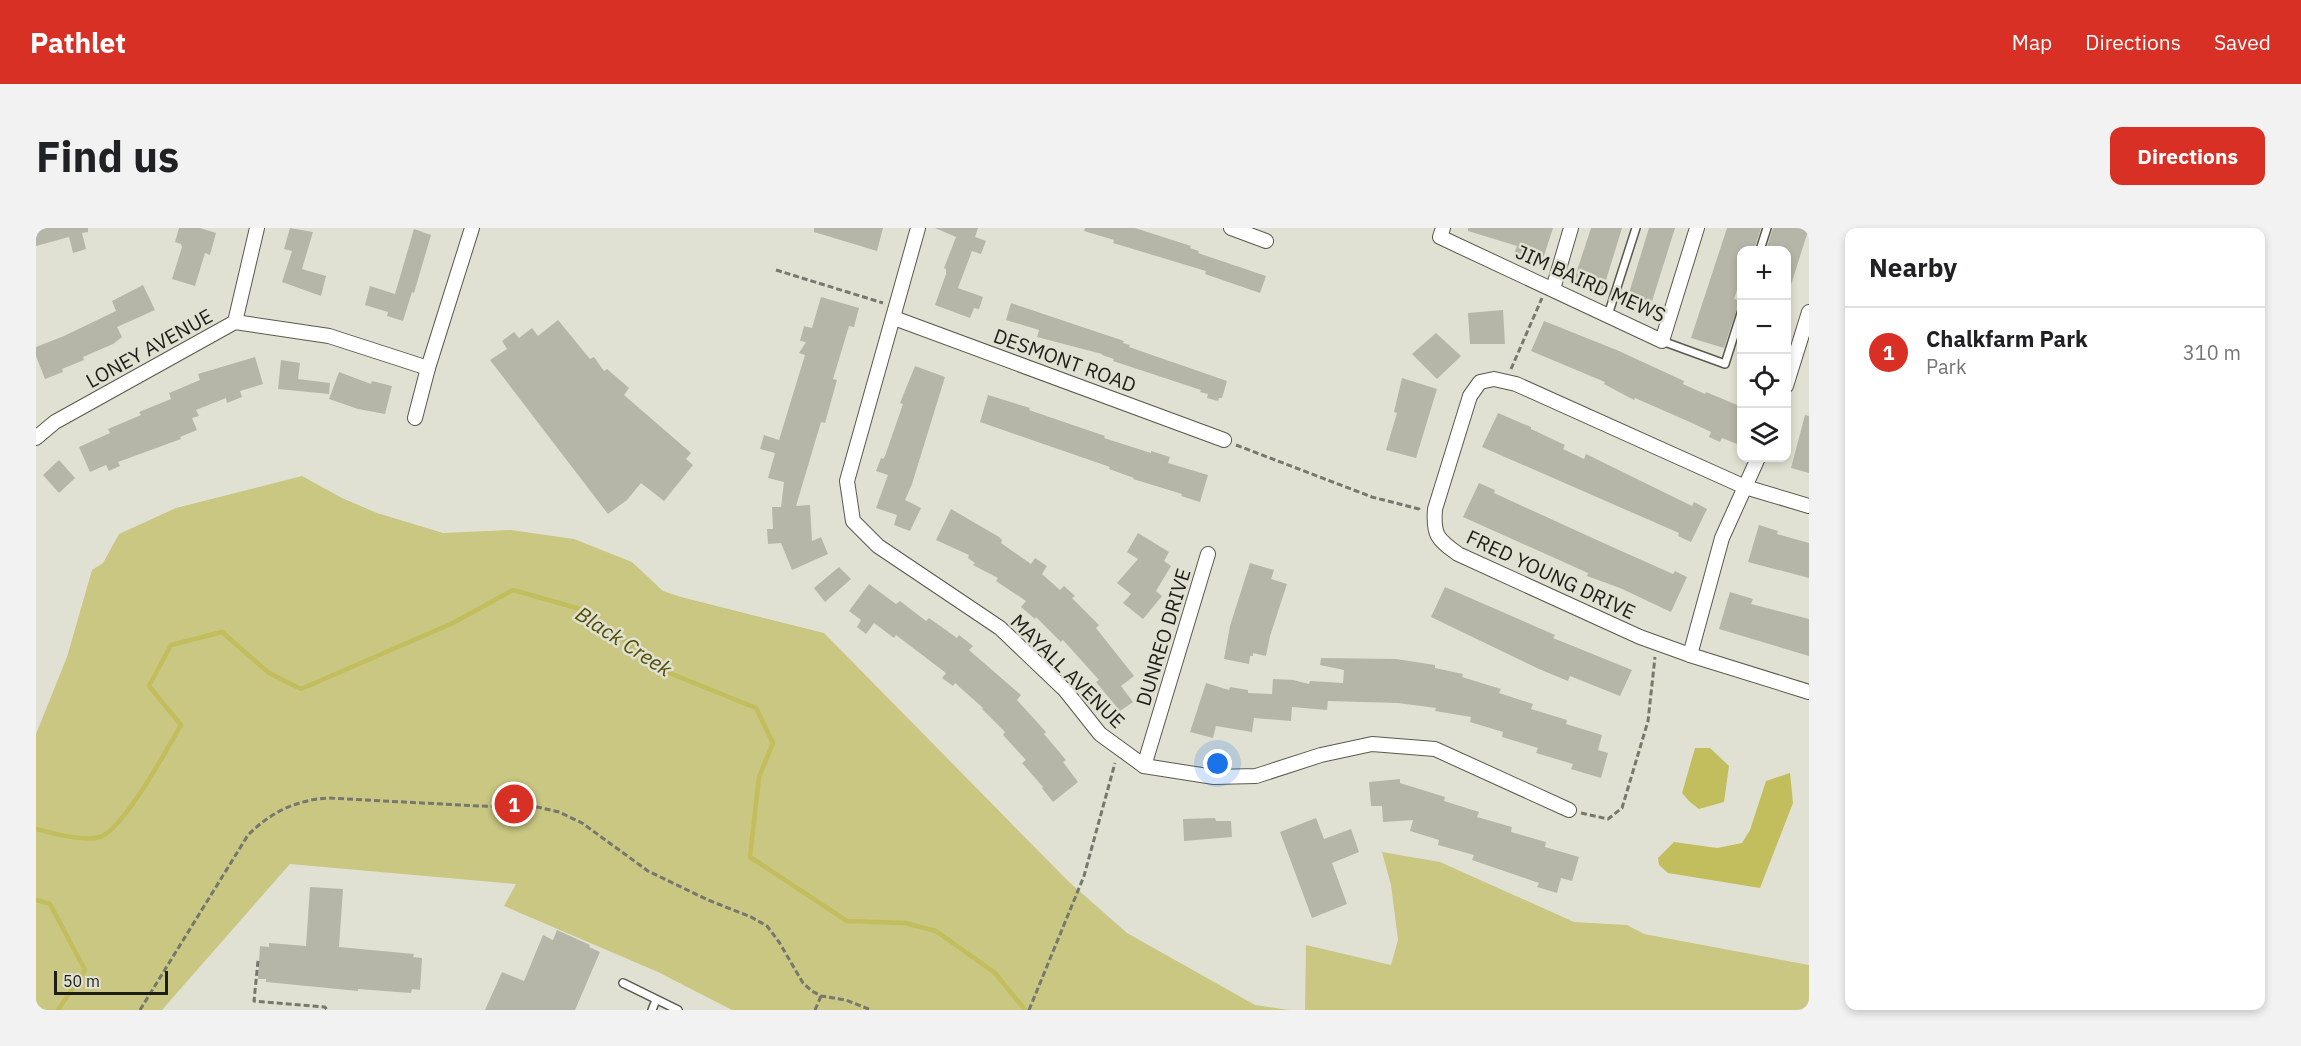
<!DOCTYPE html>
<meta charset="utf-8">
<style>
:root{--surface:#fff;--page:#f2f2f2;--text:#202124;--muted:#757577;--line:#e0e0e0;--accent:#d93025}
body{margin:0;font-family:"IBM Plex Sans",sans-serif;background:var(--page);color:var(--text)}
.controls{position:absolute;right:18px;top:18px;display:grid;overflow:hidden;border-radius:12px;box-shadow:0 3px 9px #0003}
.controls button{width:54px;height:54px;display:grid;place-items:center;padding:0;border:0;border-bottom:2px solid var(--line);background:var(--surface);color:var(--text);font:30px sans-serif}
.scale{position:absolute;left:18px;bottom:15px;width:114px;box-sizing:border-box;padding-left:6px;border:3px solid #1e1e19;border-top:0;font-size:16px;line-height:21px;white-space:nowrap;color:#1e1e19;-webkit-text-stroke:4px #e1e1d3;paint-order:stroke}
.you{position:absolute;left:1182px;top:536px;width:21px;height:21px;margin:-15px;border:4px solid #fff;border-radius:50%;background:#1a73e8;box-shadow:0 0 0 9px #1a73e833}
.badge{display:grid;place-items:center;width:39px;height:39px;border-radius:50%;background:var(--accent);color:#fff;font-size:20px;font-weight:700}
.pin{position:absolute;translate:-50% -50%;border:3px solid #fff;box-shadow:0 2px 6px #0006}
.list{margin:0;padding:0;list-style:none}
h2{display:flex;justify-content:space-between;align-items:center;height:78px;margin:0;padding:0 24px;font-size:26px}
h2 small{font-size:20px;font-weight:400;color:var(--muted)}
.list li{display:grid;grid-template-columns:39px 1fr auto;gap:18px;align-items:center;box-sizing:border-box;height:90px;padding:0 24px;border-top:2px solid var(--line)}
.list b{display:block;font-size:22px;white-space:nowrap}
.list p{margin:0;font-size:20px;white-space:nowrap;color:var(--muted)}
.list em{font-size:20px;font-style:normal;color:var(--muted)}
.icon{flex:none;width:33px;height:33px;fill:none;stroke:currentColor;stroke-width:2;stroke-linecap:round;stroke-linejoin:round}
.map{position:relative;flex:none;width:1773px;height:782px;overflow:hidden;border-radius:12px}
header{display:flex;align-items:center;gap:36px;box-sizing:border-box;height:84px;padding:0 30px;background:var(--accent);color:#fff}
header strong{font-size:28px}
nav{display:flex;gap:33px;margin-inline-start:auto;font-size:21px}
.intro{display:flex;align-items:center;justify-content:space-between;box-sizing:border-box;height:144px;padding:0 36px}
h1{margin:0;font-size:42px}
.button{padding:15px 27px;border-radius:12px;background:var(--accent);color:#fff;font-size:21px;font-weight:700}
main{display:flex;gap:36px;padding:0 36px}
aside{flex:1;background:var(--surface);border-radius:12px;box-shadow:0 3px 9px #0003}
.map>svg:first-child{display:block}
</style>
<header>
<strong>Pathlet</strong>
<nav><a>Map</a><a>Directions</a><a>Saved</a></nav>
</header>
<div class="intro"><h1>Find us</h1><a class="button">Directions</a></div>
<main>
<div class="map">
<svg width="1773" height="782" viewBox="0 0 1773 782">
<rect width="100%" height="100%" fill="#e1e1d3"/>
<g fill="#c9c781">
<polygon points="266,248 306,270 341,285 407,305 475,302 538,311 596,334 627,363 645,369 788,405 1033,654 1091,705 1219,777 1254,782 696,782 622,744 468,678 480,656 254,636 126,782 0,782 0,506 31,429 56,342 67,335 83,306 140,280"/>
<polygon points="1346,624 1404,634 1538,694 1591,697 1608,706 1773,737 1773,782 1269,782 1270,717 1355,737 1362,712 1355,657"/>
</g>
<g fill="#c2be5d">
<polygon points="1659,520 1674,520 1693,538 1688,574 1663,581 1654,574 1646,565"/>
<polygon points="1754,545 1757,575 1724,660 1632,645 1623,637 1622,630 1638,614 1681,620 1706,615 1714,602 1730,553"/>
</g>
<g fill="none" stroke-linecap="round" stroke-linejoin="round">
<g stroke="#c2be5d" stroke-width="4.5">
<path d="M 0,601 C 16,605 48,614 64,609 C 87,602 131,521 145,497 L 113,458 L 135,417 L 186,404 L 233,445 L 265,461 L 417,395 L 477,362 L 548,382 L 631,444 L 720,480 L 737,515 L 723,549 L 714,629 L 811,693 L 869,695 L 900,703 L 959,745 L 989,782"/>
<polyline points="0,672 14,676 49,742 22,782"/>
</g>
</g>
<g fill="#b6b6a8">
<polygon points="0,0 52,0 52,4 46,5 50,21 37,25 33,9 0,18"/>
<polygon points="143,0 164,0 180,5 174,27 169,25 159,58 136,51 146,19 145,16 139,14"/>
<polygon points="254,0 277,4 266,41 290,48 285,68 246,54 256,23 248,21"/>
<polygon points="778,0 847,0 841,23 778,4"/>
<polygon points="899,0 942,0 939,9 950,13 945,26 936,23 922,60 947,69 943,81 938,80 934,90 899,77 910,46 910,41 908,40 920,9"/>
<polygon points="1049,0 1099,0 1155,18 1154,20 1163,23 1162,25 1230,48 1224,65 1169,46 1170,43 1077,15 1078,12 1048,3"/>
<polygon points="1432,0 1517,0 1506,34 1478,26 1481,18 1432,3"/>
<polygon points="1555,0 1586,0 1567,62 1538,52"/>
<polygon points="1613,0 1639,0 1613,83 1590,75"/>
<polygon points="1691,0 1725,0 1718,22 1706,22 1706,47 1698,71 1706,73 1706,76 1701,80 1688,120 1655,110"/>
<polygon points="1737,0 1773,0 1753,63 1750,62 1750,22 1730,22"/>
<polygon points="378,1 395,7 378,65 376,64 367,93 351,88 352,84 329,77 334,58 359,66"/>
<polygon points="107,57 119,82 81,99 86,109 77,116 47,129 48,132 26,141 27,144 9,151 0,128 0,119 28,108 80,83 76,73"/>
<polygon points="785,69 823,80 818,99 813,98 797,151 801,152 789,195 785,194 760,278 774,277 776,313 785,309 792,326 756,342 745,315 732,316 731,301 737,301 736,279 745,279 748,254 732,250 739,225 724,221 728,207 743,212 769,127 763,125 770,114 764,113 768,98 776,100"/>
<polygon points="975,75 1088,113 1087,115 1094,117 1093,119 1191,153 1186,170 1183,170 1182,173 1171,170 1172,166 1164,164 1165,162 1077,133 1078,131 1066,127 1066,126 1001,109 1003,102 970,92"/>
<polygon points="1467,82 1469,116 1434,116 1432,85"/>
<polygon points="522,92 554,131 558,129 568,143 571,141 593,160 588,167 655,225 650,231 657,237 628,273 605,255 591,272 572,286 454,132 471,121 466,113 478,104 483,110 496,100 502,108"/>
<polygon points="1508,93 1583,123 1648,153 1647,156 1669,166 1670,164 1706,179 1706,218 1686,210 1684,214 1673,209 1675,204 1656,195 1599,170 1598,172 1568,156 1569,154 1495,123"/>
<polygon points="1400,105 1425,128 1401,151 1376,126"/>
<polygon points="219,129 227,156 204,163 206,169 191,175 190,170 160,182 163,188 156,190 161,202 144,209 145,211 82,234 84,238 73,243 70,237 54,244 43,219 74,205 72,201 105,187 103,184 135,171 133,165 164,152 162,146"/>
<polygon points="245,132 264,135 262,151 294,155 293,166 242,161"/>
<polygon points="879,138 909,149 876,256 869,272 885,280 874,303 858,297 861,287 840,280 852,247 840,243 845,230 847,231 849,228 867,176 864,175"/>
<polygon points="303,144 335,156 336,153 356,158 349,186 322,181 293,171"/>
<polygon points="1366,150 1401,161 1380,230 1350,222 1361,185 1358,184"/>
<polygon points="952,167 994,180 993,182 1069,208 1068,210 1115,225 1115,223 1134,229 1132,235 1172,247 1164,274 1145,268 1146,266 1097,251 1098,250 1073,241 1074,239 944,194"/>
<polygon points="1462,185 1495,199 1495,201 1529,217 1527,221 1548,231 1550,226 1656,278 1658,274 1671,281 1655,314 1642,308 1643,305 1446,219"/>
<polygon points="1769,187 1773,188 1773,245 1755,240"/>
<polygon points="23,232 39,250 23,265 7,247"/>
<polygon points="1443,255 1459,262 1458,265 1563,313 1637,346 1639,343 1651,349 1635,384 1584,360 1551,348 1552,345 1427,289"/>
<polygon points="915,281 963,309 966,312 965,315 995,336 999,330 1011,338 1006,346 1024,362 1028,358 1039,368 1036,370 1063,397 1060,400 1098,448 1085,458 1097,474 1084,483 1060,454 1063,452 1027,412 1025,414 1000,389 999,391 985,379 990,373 960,353 962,350 937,337 939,335 932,330 933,327 900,312"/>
<polygon points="1723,297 1742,303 1741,306 1773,315 1773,350 1712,334"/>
<polygon points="1102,305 1133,324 1128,333 1135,338 1120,363 1126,368 1107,391 1087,375 1095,366 1081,355 1102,331 1091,324"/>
<polygon points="1214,335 1238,342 1235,351 1251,356 1234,408 1230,428 1217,425 1217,428 1214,428 1213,436 1188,431 1194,398"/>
<polygon points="803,339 815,351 789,374 778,360"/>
<polygon points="833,356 860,376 864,373 890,393 893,390 921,410 923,407 937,418 933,422 985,467 981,472 1010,504 1008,506 1030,532 1027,534 1042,554 1017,574 1006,560 1007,559 986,535 990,532 967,507 969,504 946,481 947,480 919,455 917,458 906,450 910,445 860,407 858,410 838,395 830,406 821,399 825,392 813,383"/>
<polygon points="1409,359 1519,407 1517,410 1596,442 1584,468 1534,448 1532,453 1503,441 1395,389"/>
<polygon points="1694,364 1717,371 1715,376 1773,391 1773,428 1683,401"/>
<polygon points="1285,430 1360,431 1399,437 1399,440 1427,446 1426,449 1465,461 1463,465 1497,476 1495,481 1531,492 1530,496 1566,507 1562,522 1572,525 1565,550 1535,541 1537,536 1500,525 1502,520 1466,509 1467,504 1434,494 1435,489 1399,483 1400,480 1362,475 1292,473 1291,482 1256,479 1255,493 1218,490 1216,504 1180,498 1177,510 1154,504 1170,455 1193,462 1194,459 1212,462 1212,465 1236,466 1237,451 1257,452 1273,456 1274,453 1307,455 1308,442 1284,437"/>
<polygon points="1364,551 1364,555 1409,569 1408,573 1443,584 1441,589 1476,599 1475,604 1510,614 1509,619 1543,629 1536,653 1525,650 1521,665 1501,659 1503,655 1436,632 1438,627 1402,617 1403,612 1374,603 1377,592 1347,594 1346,578 1335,578 1333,554"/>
<polygon points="1179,590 1180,593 1195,593 1196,609 1148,613 1147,591"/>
<polygon points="1280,590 1288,611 1315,601 1323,624 1296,635 1311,676 1276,690 1244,604"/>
<polygon points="274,659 307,661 303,719 378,726 377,729 386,730 384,762 376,761 375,765 322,761 322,763 230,754 230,751 222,751 224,718 233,719 233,715 270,718"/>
<polygon points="521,702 554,717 553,719 564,724 539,782 449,782 466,744 488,753 507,707 517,712"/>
</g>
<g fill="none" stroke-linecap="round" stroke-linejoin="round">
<g stroke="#59594d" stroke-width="10">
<g id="service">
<polyline points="1724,22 1731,0"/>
<polyline points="1572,87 1600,0"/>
<polyline points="1626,113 1689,136 1706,82"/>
<polyline points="587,755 642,782"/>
<polyline points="616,782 620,772"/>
</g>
</g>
<g stroke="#59594d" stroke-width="16">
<g id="minor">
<polyline points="882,0 811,253 817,293 842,318 964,400 1029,462 1064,506 1108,538 1178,549 1220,548 1285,527 1336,516 1399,521 1533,582"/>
<polyline points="1195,0 1230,13"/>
<polyline points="1407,0 1404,9 1626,113 1661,0"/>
<polyline points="1517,61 1535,0"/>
<polyline points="858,90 1188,212"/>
<polyline points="199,94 221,0"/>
<polyline points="1750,158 1773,84"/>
<polyline points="379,190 392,140 436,0"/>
<polyline points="0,210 19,194 199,94 293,108 392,140"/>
<path d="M 1773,278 L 1709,259 L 1480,156 L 1458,151 L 1444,154 L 1434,168 L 1399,281 C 1397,307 1401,311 1422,326 L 1604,409 L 1654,427 L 1773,464"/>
<polyline points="1654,427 1686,310 1722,230"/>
<polyline points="1108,538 1172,326"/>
</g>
</g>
<g stroke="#77776e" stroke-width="3" stroke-dasharray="6 3" stroke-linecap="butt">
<polyline points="740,42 847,75"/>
<polyline points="1475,141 1506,70"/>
<polyline points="1200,217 1336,269 1383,281 1385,284"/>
<polyline points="1545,585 1572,591 1586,580 1612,493 1619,429"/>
<polyline points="222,733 218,773 289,779 291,782"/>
<path d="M 104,782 L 212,607 C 235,584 260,572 292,570 L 443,578 L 501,579 L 523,584 L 546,595 L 612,643 L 672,672 L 715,689 L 731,698 L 743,714 L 767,755 L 776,763 L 785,768 L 810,772 L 835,782"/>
<polyline points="779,782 785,768"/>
<polyline points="993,782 1048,648 1079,535"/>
</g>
<use href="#service" stroke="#fff" stroke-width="7"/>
<use href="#minor" stroke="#fff" stroke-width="14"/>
</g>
<g text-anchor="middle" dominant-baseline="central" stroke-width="5" stroke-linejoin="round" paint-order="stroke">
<g font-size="20" fill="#1e1e19" stroke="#e1e1d3">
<text transform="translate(1555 55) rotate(24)">JIM BAIRD MEWS</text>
<text transform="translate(113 120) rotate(-29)">LONEY AVENUE</text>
<text transform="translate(1029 132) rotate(20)">DESMONT ROAD</text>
<text transform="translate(1515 346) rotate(25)">FRED YOUNG DRIVE</text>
<text transform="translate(1127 409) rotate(-73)">DUNREO DRIVE</text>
<text transform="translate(1032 443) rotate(45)">MAYALL AVENUE</text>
</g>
<g font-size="21" font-style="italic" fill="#524e00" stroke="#e1e1d3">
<text transform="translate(588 413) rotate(33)">Black Creek</text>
</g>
</g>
</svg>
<div class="controls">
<button>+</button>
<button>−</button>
<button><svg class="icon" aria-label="locate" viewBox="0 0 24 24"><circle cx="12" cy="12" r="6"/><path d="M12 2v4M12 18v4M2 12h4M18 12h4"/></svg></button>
<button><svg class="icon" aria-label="layers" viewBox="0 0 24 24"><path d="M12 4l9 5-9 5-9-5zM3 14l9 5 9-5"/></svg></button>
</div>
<div class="scale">50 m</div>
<div class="you"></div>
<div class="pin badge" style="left:478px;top:576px">1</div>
</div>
<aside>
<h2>Nearby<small></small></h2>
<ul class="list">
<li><span class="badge">1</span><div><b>Chalkfarm Park</b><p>Park</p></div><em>310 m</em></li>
</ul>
</aside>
</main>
